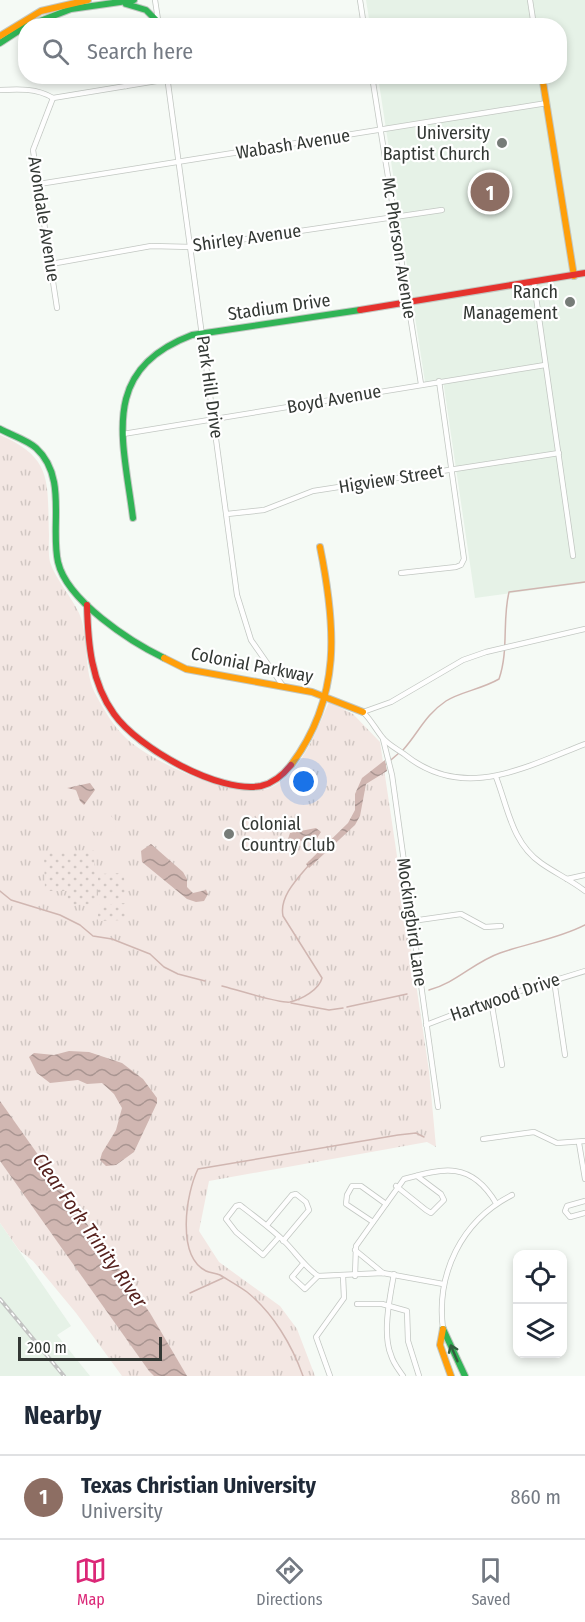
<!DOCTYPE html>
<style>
:root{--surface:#fff;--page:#f2f2f3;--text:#1f2937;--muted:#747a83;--line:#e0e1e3;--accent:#db2777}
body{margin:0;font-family:"Fira Sans Condensed",sans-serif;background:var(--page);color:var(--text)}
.controls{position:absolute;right:18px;bottom:18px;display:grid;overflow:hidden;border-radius:12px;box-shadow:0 3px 9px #0003}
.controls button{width:54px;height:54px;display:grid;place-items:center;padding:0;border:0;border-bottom:2px solid var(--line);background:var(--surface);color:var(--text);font:30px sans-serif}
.scale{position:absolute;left:18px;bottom:15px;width:144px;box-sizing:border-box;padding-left:6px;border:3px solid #333834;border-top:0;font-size:16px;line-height:21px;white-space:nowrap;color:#333834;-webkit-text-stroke:4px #fff;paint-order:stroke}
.you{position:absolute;left:304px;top:782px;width:21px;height:21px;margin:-15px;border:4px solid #fff;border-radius:50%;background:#1a73e8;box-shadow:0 0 0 9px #1a73e833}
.badge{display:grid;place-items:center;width:39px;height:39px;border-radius:50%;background:var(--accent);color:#fff;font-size:20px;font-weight:700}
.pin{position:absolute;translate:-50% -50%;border:3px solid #fff;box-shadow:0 2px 6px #0006}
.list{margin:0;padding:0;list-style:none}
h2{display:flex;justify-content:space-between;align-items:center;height:78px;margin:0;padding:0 24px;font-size:26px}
h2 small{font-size:20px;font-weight:400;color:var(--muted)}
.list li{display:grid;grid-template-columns:39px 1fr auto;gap:18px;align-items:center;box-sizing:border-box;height:84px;padding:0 24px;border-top:2px solid var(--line)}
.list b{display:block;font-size:22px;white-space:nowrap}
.list p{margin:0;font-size:20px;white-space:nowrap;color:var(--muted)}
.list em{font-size:20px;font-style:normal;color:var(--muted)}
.icon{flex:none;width:33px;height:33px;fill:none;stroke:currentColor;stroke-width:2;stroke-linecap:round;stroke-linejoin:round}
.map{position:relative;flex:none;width:585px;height:1376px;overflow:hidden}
.search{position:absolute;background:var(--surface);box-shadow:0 3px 9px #0003;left:18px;right:18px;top:18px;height:66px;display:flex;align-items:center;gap:15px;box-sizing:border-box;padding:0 21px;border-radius:24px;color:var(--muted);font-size:22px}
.sheet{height:162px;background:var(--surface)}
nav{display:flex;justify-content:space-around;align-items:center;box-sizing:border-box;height:84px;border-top:2px solid var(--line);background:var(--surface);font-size:16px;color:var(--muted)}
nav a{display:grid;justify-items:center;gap:3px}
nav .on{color:var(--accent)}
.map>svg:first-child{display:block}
</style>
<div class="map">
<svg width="585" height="1376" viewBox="0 0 585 1376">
<defs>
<pattern id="grass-tufts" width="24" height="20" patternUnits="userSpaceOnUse" patternTransform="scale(1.5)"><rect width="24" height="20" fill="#f3e7e3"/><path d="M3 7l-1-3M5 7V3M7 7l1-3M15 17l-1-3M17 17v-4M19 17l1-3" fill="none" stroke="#d1c7c3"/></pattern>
<pattern id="park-dots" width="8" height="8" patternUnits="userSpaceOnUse" patternTransform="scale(1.5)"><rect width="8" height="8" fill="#f3e7e3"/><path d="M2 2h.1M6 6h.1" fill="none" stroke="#d1c7c3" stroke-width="1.8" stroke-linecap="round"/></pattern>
<pattern id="water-waves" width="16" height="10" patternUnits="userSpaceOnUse" patternTransform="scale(1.5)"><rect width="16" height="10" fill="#d0b6b1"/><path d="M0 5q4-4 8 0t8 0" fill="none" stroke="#a99591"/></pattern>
</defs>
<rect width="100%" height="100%" fill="#f5faf5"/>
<g fill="#e6f2e7">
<polygon points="366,0 585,0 585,583 475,598 443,380 425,382 378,77 560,76 560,26 370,25"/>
<polygon points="0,1223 71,1326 57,1335 90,1376 0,1376"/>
</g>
<path fill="url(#grass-tufts)" d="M 0,435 C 54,458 47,483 49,535 C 49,543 48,554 50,562 C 56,580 71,596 79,613 C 90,638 82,671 97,697 C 104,710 113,725 123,735 C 145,760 241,804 272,787 C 302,771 316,732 329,702 L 353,714 L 380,742 L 429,1071 L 436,1147 L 427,1142 L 209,1181 L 199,1231 L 219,1262 L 280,1306 L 297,1329 L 315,1376 L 122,1376 L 76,1313 L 33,1261 L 19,1250 L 0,1223 Z"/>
<g fill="url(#park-dots)">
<polygon points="94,850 96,904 68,905 67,891 45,891 44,852"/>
<polygon points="124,873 125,899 98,900 98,874"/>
<polygon points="125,903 126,920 98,921 98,905"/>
</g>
<polygon fill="#f3e7e3" points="109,814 116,821 115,831 93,832 95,821"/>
<g fill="url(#water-waves)">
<polygon points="385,760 387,771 366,784 360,816 355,825 309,868 306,864 348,823 355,810 355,794 362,778"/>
<polygon points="90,783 95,790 84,805 80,801 76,790 67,788"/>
<polygon points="316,828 321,832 317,838 292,843 288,839 290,833"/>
<polygon points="151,844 183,872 187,879 187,887 193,893 206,890 208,894 204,901 196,902 187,899 142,862 141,851"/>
<polygon points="69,1051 89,1052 122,1063 143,1079 157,1098 157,1103 134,1152 116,1165 106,1166 100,1160 102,1153 116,1130 122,1108 114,1094 102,1083 87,1084 78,1080 50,1083 37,1073 29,1057 34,1053 54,1055"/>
<polygon points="0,1101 150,1313 187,1376 154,1376 149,1371 0,1161"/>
</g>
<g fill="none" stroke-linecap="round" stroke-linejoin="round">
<g stroke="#d0b6b1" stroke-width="1.5">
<path d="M 403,750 C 419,732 425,715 446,701 C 460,692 482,689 499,679 C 509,650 502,621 509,592 L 585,582"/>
<polyline points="385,765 399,753"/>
<polyline points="0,891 11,900 60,915 80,925 93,936 112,939 150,954 164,967 178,974 205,981"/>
<path d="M 222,986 C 234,989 281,1004 290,1002 C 302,999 319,990 322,978 L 283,916 C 279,897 297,879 309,865"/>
<path d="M 429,990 C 456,983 474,962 500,953 C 528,943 558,939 585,925"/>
<polyline points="291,1003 329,1010 343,1008"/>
<polyline points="347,1007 407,994"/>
<polyline points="190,1293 223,1278"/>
<path d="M 303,1376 C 292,1345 273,1313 247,1292 C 239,1286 228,1280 220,1275 C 215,1273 210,1273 206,1271 C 176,1256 186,1193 198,1169 L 398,1135 L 416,1133 L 424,1137"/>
</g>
<g stroke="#c2c7c2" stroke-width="6">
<g id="street">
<polyline points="155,0 159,26"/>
<polyline points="360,0 364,26"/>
<polyline points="530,0 534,26"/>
<polyline points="513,26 534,22"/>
<polyline points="167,76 237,595 251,640 283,686"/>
<polyline points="372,76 421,384"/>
<polyline points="126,86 138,76"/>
<path d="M 0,90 C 18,89 37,88 53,98 L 187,76"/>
<polyline points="53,98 33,150 57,308"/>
<polyline points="39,184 547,103"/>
<polyline points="51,264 151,246 192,247 442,210"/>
<polyline points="534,283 573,556"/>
<polyline points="123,434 545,365"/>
<polyline points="227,514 264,510 313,491 559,453"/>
<polyline points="401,573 456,567 461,565 464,559 439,381"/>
<path d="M 585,629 L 486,652 L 463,660 L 391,702 L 363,712 C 371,720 375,728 382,737 C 387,744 397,749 404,754 C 463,802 523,768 585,744"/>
<polyline points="383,739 392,775 438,1107"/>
<path d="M 496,777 C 508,808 512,843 541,863 C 555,873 571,880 585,891"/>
<polyline points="567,879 585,875"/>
<polyline points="412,921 461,914 485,927 501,926"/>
<polyline points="554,980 565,1055"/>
<polyline points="491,1000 502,1065"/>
<polyline points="426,1025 491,1000 585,971"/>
<polyline points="483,1139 534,1132 557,1143 585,1141"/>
<polyline points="579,1143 585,1179"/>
<polyline points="396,1186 426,1210 431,1213 444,1200 441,1194 417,1176"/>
<polyline points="585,1201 567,1206 565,1211 570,1217 585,1213"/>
<polyline points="373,1222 346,1204 347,1195 352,1186 361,1186 386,1204"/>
<polyline points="267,1225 292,1195 296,1194 306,1202 309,1210 283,1241"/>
<path d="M 279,1237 L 263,1255 L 236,1232 L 226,1219 L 236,1206 L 240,1205 C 255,1217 271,1228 285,1242 C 296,1253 304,1266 318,1276 L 383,1273 L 443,1284"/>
<polyline points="355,1250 383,1273"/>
<polyline points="303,1264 292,1277 305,1289 318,1276"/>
<path d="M 394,1274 C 390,1296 382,1334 391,1355 C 393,1363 399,1370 403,1376"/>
<path d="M 355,1276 L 356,1246 L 404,1179 C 444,1168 471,1161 496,1203"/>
<polyline points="357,1304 382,1304 407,1311 408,1341 419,1376"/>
<path d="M 443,1329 C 436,1274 461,1221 512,1195"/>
<polyline points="330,1376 316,1337 344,1298 343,1276"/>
</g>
</g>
<g stroke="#c2c7c2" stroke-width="8">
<g id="fast">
<polyline points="126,4 146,10 158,22"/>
<polyline points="27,26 71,9 134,0"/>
<polyline points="0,43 26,26"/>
<path d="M 0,429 C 11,435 27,440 36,448 C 68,477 50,527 58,562 C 67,601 131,642 164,658"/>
<path d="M 133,518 C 123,439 99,370 192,335 L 360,310"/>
<polyline points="443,1329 465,1376"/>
</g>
</g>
<g stroke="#c2c7c2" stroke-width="8">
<g id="slow">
<polyline points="0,36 41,11 88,0"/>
<polyline points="542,76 574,276"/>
<polyline points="164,658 186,669 312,692 363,712"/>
<path d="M 291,765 C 342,697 336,626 320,547"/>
<polyline points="443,1329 440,1345 451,1376"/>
</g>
</g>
<g stroke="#c2c7c2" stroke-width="8">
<g id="jam">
<polyline points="360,310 585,273"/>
<path d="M 87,605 C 88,644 91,682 114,714 C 138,748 219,794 261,786 C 274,783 283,775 291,765"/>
</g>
</g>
<use href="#street" stroke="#fefefe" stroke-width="4.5"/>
<use href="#fast" stroke="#30b455" stroke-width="6"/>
<use href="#slow" stroke="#ff9f0a" stroke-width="6"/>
<use href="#jam" stroke="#e5322d" stroke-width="6"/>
<g stroke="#c3c4c3" stroke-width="4">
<polyline id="rail" points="0,1299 64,1376"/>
</g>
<use href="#rail" stroke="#fff" stroke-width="1.5" stroke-dasharray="4.5" stroke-linecap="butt"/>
</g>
<defs><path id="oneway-shaft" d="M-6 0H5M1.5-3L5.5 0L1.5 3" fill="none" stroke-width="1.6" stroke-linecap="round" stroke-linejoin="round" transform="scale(1.5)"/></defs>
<use stroke="#325d3e" href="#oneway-shaft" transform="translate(454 1353) rotate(-113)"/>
<g fill="#777c78" stroke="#fff" stroke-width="2">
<circle cx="502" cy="143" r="6"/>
<circle cx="570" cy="302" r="6"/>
<circle cx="229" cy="834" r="6"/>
</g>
<g text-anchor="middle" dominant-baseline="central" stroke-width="4.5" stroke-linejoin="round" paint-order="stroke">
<g font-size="18" fill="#333834" stroke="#fff" text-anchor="end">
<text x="490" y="133">University<tspan x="490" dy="21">Baptist Church</tspan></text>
<text x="558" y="292">Ranch<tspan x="558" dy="21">Management</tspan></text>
<text x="241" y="824" text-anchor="start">Colonial<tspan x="241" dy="21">Country Club</tspan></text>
</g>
<g font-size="18" fill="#333834" stroke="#fff">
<text transform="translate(293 144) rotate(-9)">Wabash Avenue</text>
<text transform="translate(44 219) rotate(81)">Avondale Avenue</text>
<text transform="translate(247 238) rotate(-8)">Shirley Avenue</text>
<text transform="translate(399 248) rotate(81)">Mc Pherson Avenue</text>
<text transform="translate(279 307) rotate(-8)">Stadium Drive</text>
<text transform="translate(210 387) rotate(82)">Park Hill Drive</text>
<text transform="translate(334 399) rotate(-10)">Boyd Avenue</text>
<text transform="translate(391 479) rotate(-9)">Higview Street</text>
<text transform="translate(252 665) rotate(11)">Colonial Parkway</text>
<text transform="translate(412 922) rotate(82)">Mockingbird Lane</text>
<text transform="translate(505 997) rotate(-19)">Hartwood Drive</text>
</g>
<g font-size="20" font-style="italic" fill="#55211d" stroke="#fff">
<text transform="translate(90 1230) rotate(55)">Clear Fork Trinity River</text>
</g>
</g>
</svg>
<div class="controls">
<button><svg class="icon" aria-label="locate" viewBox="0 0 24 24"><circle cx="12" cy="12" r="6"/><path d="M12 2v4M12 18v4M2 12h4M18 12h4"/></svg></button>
<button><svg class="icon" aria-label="layers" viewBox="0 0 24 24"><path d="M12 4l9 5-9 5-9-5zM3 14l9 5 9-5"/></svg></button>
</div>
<div class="scale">200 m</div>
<div class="you"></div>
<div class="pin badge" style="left:490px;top:192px;background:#8d6e63">1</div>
<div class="search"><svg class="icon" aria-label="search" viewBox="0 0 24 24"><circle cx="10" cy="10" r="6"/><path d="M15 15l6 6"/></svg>Search here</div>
</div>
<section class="sheet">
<h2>Nearby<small></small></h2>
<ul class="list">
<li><span class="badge" style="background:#8d6e63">1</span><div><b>Texas Christian University</b><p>University</p></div><em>860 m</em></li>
</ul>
</section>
<nav>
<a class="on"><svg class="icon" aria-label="map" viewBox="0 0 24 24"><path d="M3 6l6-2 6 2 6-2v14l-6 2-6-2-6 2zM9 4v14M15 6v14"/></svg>Map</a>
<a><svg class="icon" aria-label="directions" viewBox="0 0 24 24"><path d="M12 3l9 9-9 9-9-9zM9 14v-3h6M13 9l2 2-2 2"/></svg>Directions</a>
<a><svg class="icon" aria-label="saved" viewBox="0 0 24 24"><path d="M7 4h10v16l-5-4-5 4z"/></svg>Saved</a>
</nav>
